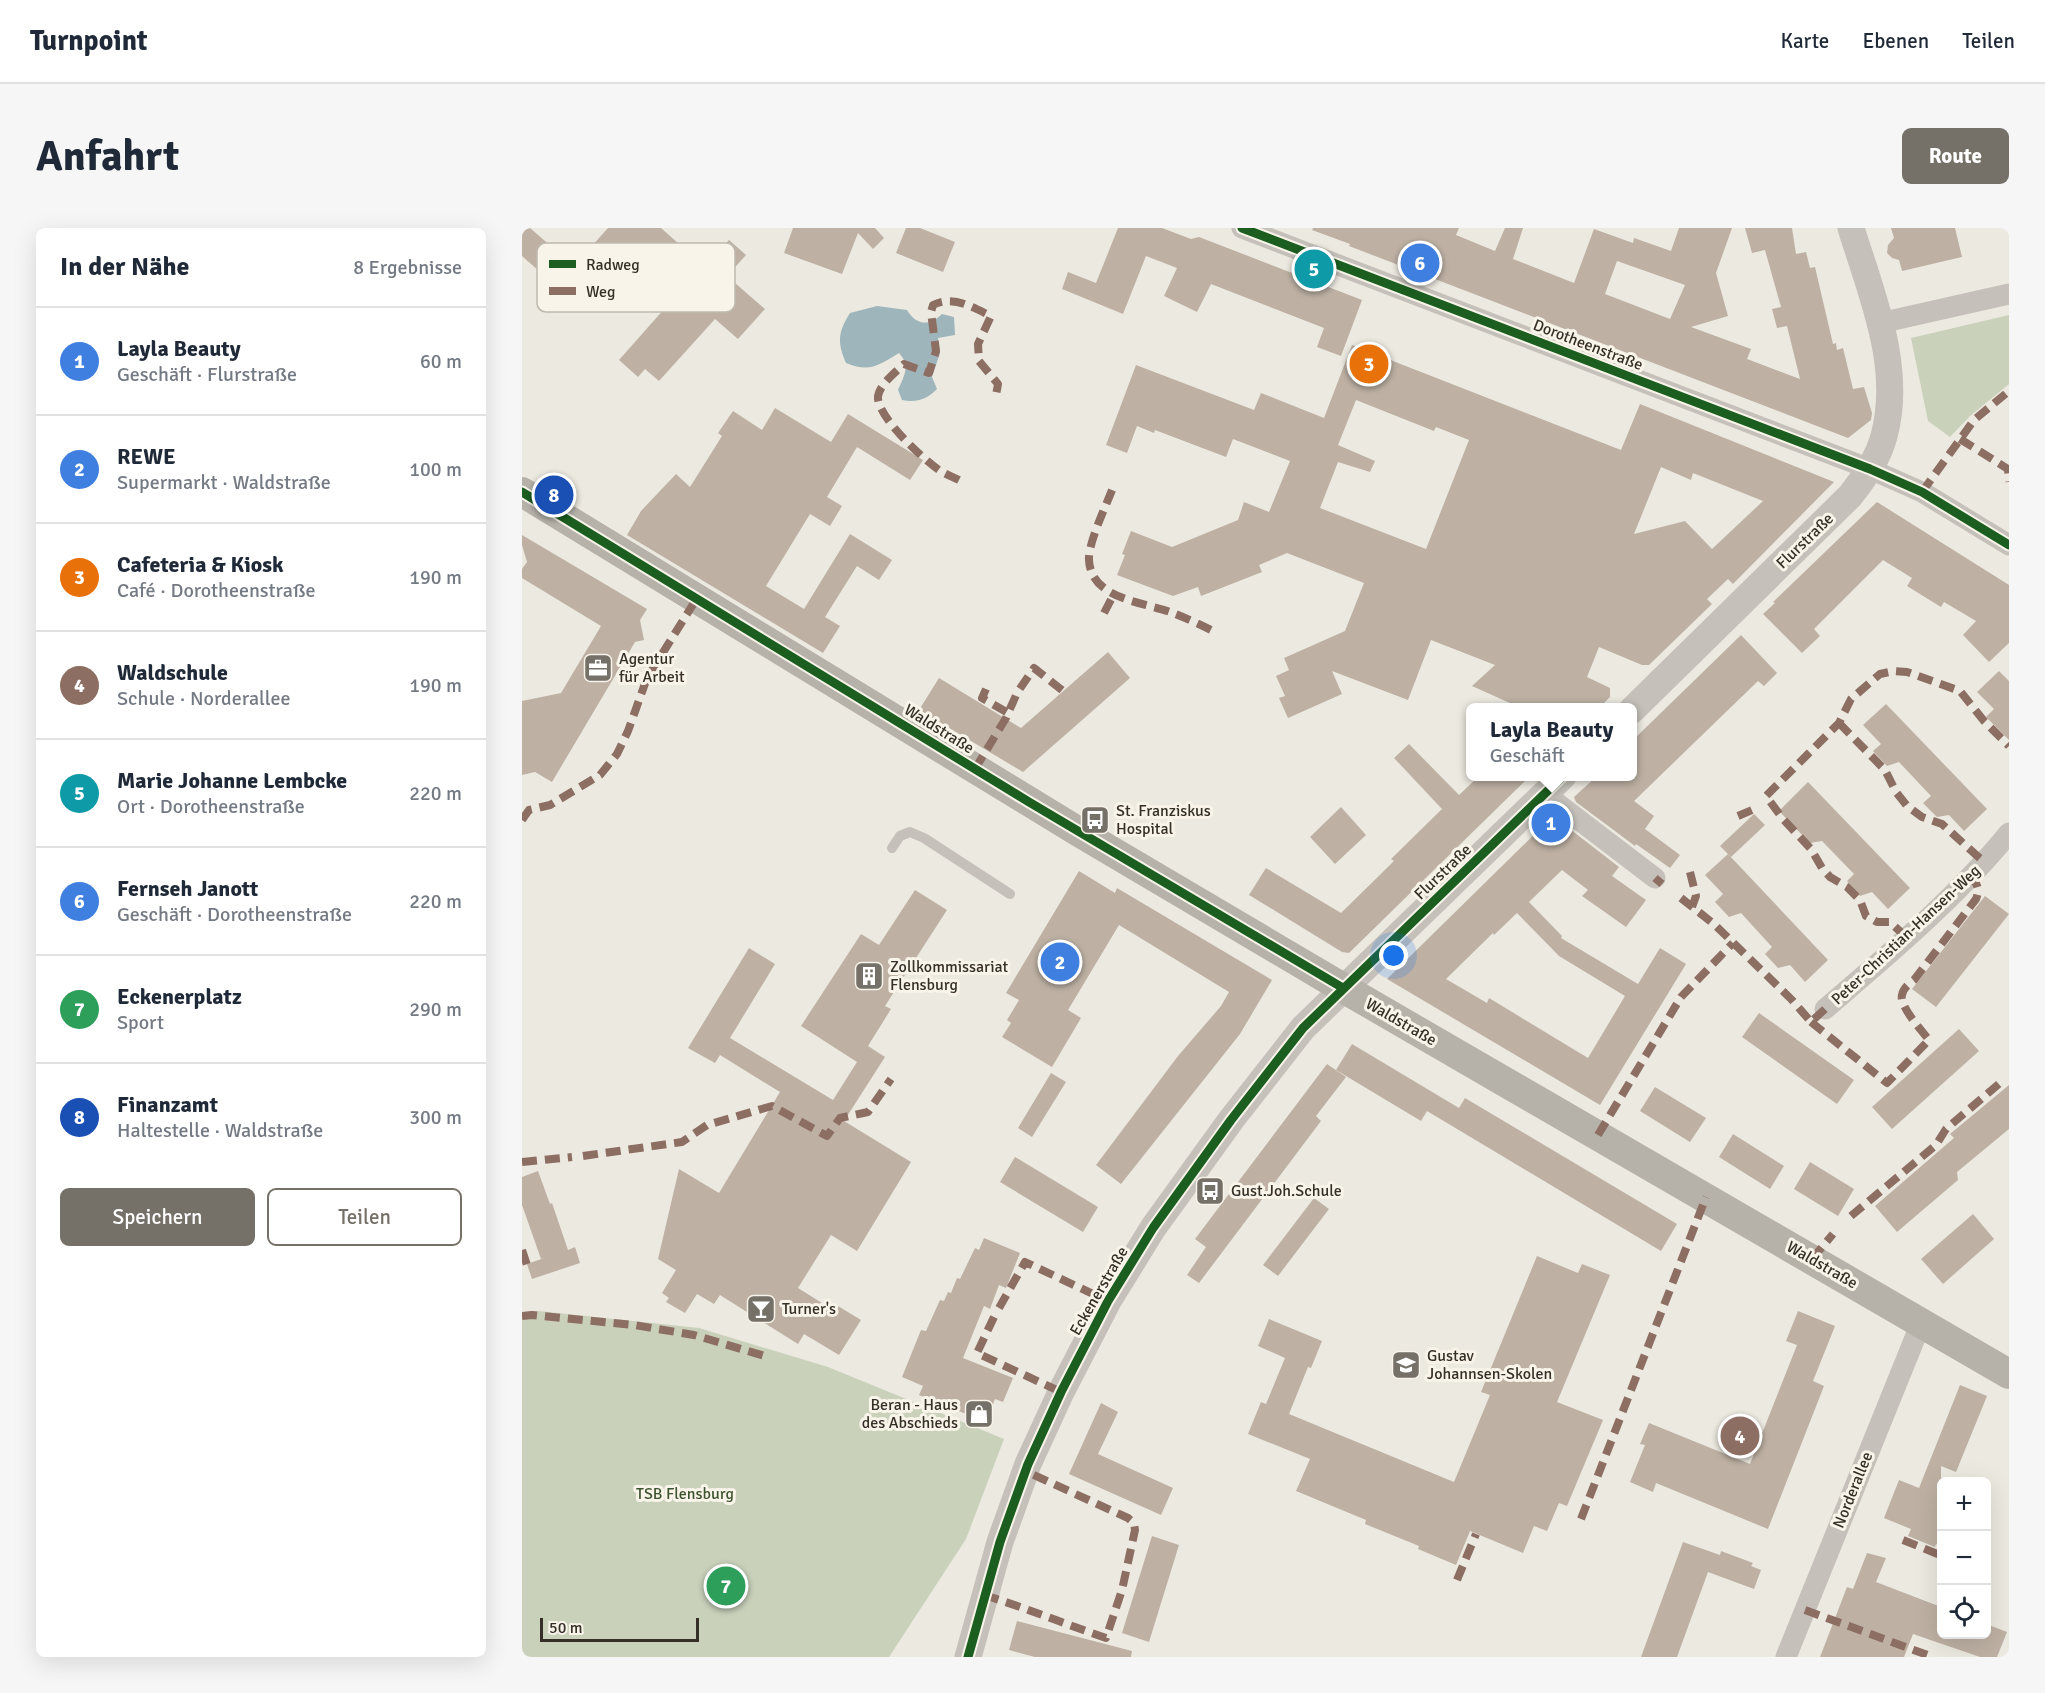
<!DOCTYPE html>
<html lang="de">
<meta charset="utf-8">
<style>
:root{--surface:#fff;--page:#f6f6f7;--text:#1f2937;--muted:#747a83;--line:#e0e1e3;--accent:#757068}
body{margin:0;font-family:Signika,sans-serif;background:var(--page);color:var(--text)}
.controls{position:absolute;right:18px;bottom:18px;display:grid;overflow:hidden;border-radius:9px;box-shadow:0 6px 24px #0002}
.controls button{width:54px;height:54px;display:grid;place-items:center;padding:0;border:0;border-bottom:2px solid var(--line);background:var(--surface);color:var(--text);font:30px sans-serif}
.scale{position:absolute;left:18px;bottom:15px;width:159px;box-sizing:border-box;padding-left:6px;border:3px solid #352f28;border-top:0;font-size:16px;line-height:21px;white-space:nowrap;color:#352f28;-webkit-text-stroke:4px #f8f4e9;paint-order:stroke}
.you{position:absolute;left:872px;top:728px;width:21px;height:21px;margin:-15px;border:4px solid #fff;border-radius:50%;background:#1a73e8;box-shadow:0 0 0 9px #1a73e833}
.badge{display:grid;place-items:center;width:39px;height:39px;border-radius:50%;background:var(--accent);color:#fff;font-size:20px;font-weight:700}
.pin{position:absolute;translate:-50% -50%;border:3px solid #fff;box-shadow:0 2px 6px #0006}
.popup{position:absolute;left:944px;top:475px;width:171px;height:78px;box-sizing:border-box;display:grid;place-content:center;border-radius:9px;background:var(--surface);filter:drop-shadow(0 2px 4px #0005);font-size:20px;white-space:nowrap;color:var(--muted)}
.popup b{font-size:22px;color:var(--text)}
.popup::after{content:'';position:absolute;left:50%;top:100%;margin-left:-12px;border:12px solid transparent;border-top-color:var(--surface)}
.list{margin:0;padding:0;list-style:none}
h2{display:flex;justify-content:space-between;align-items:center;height:78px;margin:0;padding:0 24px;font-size:26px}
h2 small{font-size:20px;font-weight:400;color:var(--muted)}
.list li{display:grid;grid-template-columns:39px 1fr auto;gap:18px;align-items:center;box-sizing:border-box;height:108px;padding:0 24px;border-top:2px solid var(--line)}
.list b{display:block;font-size:22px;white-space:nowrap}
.list p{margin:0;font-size:20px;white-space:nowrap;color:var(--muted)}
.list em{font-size:20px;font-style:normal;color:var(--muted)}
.actions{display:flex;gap:12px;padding:18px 24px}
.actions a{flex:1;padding:14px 0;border:2px solid var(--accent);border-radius:9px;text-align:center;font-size:21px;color:var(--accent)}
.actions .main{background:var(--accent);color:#fff}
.icon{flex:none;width:33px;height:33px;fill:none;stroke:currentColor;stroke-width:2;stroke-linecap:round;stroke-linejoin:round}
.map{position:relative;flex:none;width:1487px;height:1429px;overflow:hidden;border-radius:9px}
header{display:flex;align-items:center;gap:36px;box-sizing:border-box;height:84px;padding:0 30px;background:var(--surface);border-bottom:2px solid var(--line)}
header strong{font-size:28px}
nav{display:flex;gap:33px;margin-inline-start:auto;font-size:21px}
.intro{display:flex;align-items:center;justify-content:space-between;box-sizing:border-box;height:144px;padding:0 36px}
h1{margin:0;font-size:42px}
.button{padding:15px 27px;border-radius:9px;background:var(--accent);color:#fff;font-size:21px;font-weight:700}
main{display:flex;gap:36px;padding:0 36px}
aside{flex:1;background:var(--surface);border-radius:9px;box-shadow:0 6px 24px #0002}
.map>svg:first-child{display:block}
</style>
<header>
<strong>Turnpoint</strong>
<nav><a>Karte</a><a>Ebenen</a><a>Teilen</a></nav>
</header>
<div class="intro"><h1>Anfahrt</h1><a class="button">Route</a></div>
<main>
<aside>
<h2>In der Nähe<small>8 Ergebnisse</small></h2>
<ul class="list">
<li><span class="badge" style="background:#3f7fe0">1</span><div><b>Layla Beauty</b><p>Geschäft · Flurstraße</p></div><em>60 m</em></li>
<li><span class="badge" style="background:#3f7fe0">2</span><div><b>REWE</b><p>Supermarkt · Waldstraße</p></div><em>100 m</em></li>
<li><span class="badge" style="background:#e8710a">3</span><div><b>Cafeteria &amp; Kiosk</b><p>Café · Dorotheenstraße</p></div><em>190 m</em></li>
<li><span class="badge" style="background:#8d6e63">4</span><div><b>Waldschule</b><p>Schule · Norderallee</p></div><em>190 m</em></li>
<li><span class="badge" style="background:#0f9aa8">5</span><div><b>Marie Johanne Lembcke</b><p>Ort · Dorotheenstraße</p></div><em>220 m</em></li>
<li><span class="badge" style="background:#3f7fe0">6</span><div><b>Fernseh Janott</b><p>Geschäft · Dorotheenstraße</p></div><em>220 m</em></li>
<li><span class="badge" style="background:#2e9e5b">7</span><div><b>Eckenerplatz</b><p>Sport</p></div><em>290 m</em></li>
<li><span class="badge" style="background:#1a4fb4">8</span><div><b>Finanzamt</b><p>Haltestelle · Waldstraße</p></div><em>300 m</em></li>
</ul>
<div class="actions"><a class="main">Speichern</a><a>Teilen</a></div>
</aside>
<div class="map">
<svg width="1487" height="1429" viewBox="0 0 1487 1429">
<rect width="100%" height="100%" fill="#ece9e0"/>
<g fill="#c9d1bb">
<polygon points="1487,87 1487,156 1448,188 1428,209 1406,193 1389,110"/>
<polygon points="17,1083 177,1100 306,1139 482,1211 444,1311 367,1429 0,1429 0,1084"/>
</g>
<path fill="#9eb6bb" d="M 355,78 L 385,82 C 394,97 407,99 420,86 L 432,89 L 433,107 L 416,110 L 418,125 L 410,149 L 415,161 C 405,171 395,175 380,172 L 376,162 C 382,148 389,138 377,125 C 357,137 348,145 324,135 C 315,114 316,104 328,85 Z"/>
<g fill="#beb1a4" fill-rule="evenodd">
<polygon points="0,0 8,0 52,38 86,0 139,0 183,39 207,12 224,27 205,48 243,81 216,111 193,91 137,153 123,141 116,149 97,132 151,71 112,37 93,58 86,52 60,81 0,28"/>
<polygon points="271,0 353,0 362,10 351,21 336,5 320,46 262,25"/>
<polygon points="384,0 398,0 433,14 421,44 374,25"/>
<polygon points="596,0 640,0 669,11 677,9 840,72 819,128 795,119 802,100 689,56 675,84 642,68 655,40 624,28 601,86 540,61 546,44 574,55"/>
<path d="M 791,0 L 937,0 L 934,7 L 973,23 L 983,0 L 1001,0 L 991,31 L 1052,55 L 1072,1 L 1111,15 L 1112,10 L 1149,23 L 1157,0 L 1210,0 L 1194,45 L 1206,88 L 1169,99 L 1229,121 L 1225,131 L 1278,151 L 1265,98 L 1255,100 L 1250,81 L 1259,79 L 1243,22 L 1230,25 L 1223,0 L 1270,0 L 1274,26 L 1284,24 L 1288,40 L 1293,39 L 1311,116 L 1314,115 L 1315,122 L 1321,120 L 1331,161 L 1342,159 L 1350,185 L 1349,192 L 1326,210 L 827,18 L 828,16 L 790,2 ZM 1095,33 L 1163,57 L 1148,91 L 1083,66 Z"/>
<polygon points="1369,0 1433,0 1440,29 1380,43 1377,32 1370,30 1365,25 1366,17 1372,10"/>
<path d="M 830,117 L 1099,222 L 1118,176 L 1312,254 L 1211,356 L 1206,351 L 1185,371 L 1190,376 L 1127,437 L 1120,437 L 1077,419 L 1065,449 L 1088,460 L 1088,469 L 1077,480 L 999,480 L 950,458 L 973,437 L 909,412 L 886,472 L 810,443 L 820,466 L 766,490 L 757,470 L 763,468 L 754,448 L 767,442 L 762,430 L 823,403 L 842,355 L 765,325 L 737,337 L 740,344 L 679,368 L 676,359 L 651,368 L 595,347 L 603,327 L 600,326 L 609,303 L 650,319 L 716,292 L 722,274 L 747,284 L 768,233 L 711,211 L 704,229 L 633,202 L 632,205 L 615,198 L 605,225 L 584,217 L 614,137 L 732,182 L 739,165 L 802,190 ZM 834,172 L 912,203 L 914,199 L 947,212 L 904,321 L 798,280 L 816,234 L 848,244 L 853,233 L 816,217 ZM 1139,239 L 1169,252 L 1171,245 L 1241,273 L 1190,321 L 1163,293 L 1112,306 Z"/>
<polygon points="253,180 309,214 326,186 401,232 388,252 335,219 305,269 320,278 308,298 288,286 244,358 282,381 328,306 370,332 357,352 335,338 303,389 318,398 301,425 105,307 119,283 154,246 168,259 200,208 196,205 211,183 240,202"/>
<polygon points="1355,274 1487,357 1487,415 1467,434 1441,407 1454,393 1422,374 1419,379 1385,358 1390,350 1361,332 1292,401 1298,408 1280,425 1241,386 1253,375 1251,374"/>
<polygon points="0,307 125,381 118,392 122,412 113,414 30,554 13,544 0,547 0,473 39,465 79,398 0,350 0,341 5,334 0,317"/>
<polygon points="1219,407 1255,445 1242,458 1236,453 1112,573 1132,588 1123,601 1158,627 1148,640 1114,616 1113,618 1054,574 1052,569 1074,549 1110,549 1110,513"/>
<polygon points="586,424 608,450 501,544 397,482 417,450 499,500"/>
<polygon points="1477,443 1487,453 1487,512 1464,489 1472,481 1455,464"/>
<polygon points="1364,476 1465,581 1442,603 1427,587 1415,589 1401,575 1409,568 1377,534 1365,538 1351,523 1359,516 1341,497"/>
<polygon points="887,516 937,567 956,549 1007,549 827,725 820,724 727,667 744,640 819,685 872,633 869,631 920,581 872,530"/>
<polygon points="1286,554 1388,660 1366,681 1350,664 1338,668 1325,653 1332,646 1300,613 1288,615 1257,583"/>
<polygon points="819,579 844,607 813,636 788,609"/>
<polygon points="1232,586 1243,597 1209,629 1198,618"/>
<path d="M 1029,590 L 1044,598 L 1097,639 L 1090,648 L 1124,672 L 1104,699 L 1060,668 L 1066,662 L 1040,642 L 1007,674 L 1040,708 L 1039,710 L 1116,756 L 1138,720 L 1164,736 L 1078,877 L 865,751 ZM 995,685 L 1037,728 L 1103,768 L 1066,830 L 967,770 L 965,775 L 924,751 L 971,705 L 972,707 Z"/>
<polygon points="1206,626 1306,732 1283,754 1268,737 1256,740 1243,726 1250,719 1219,685 1207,689 1193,674 1201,666 1183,647"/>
<polygon points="557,643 593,665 595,660 750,752 718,806 599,956 574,937 656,828 699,778 707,764 597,697 546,782 559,790 530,839 480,809 489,795 485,792 497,772 484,765"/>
<polygon points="393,662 425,682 363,778 369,781 346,818 363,829 322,893 389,934 335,1023 309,1007 276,1060 308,1080 311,1075 339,1092 317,1127 282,1106 276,1116 198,1067 192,1076 175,1066 163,1085 144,1074 147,1070 140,1065 154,1042 136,1031 157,941 197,965 258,864 198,827 193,835 166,820 227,720 253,736 208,810 311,872 335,834 279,798 339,706 357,717"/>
<polygon points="1463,668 1487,686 1414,779 1390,761"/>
<polygon points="1237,785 1332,852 1315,876 1220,809"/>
<polygon points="1437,801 1457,823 1370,901 1350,879"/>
<polygon points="830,816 937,880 943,870 1155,996 1139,1023 905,883 899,893 814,842"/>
<polygon points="805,836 824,849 794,888 799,893 677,1055 665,1047 684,1019 673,1011"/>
<polygon points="529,845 544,854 510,909 496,900"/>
<polygon points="1487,857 1487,901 1435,944 1436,952 1375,1004 1353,978 1432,910 1428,906"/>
<polygon points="1133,859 1184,890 1168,914 1118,883"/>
<polygon points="1211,906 1262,938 1248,961 1197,929"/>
<polygon points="493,929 576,979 561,1004 478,954"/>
<polygon points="1288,934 1332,961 1316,988 1272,961"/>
<polygon points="16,943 28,976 30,975 46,1022 53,1019 58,1035 10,1051 5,1036 28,1028 19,1031 0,977 0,949"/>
<polygon points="792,970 807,981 756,1048 741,1037"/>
<polygon points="1451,986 1472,1011 1421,1056 1399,1031"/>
<polygon points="462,1010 498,1025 484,1060 477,1057 468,1081 462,1078 441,1130 491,1150 481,1174 473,1171 464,1194 397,1167 401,1158 380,1149 399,1102 404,1103 418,1072 422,1073 426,1064 429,1065 435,1050 438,1051 453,1020 457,1022"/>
<polygon points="1015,1028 1056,1045 1060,1036 1088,1047 1035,1174 1081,1192 1045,1278 1037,1275 1025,1303 1012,1298 1001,1325 948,1303 934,1337 896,1321 897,1318 843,1296 844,1292 774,1263 788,1231 726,1206 739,1174 744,1176 763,1130 736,1118 747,1091 800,1113 789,1140 786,1139 767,1186 932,1254 968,1167 959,1164"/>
<polygon points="1276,1083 1313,1098 1291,1153 1302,1158 1246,1301 1134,1255 1131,1264 1108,1254 1123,1217 1118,1216 1127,1195 1228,1236 1275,1117 1264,1113"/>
<polygon points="1438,1157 1465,1168 1434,1244 1419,1238 1419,1318 1414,1316 1413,1319 1386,1308 1389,1301 1362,1290 1377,1252 1397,1260"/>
<polygon points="579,1175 596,1184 576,1226 651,1260 639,1287 547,1246"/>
<polygon points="630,1308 657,1317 627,1414 600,1405"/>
<polygon points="1161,1314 1198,1327 1199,1323 1231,1335 1229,1338 1239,1342 1232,1361 1186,1344 1155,1429 1119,1429"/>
<polygon points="1345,1325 1364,1330 1354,1354 1419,1379 1419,1407 1464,1407 1464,1396 1485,1404 1475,1429 1458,1429 1391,1406 1382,1429 1298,1429 1325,1359 1331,1361"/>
<polygon points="495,1393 610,1423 609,1429 513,1429 487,1422"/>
</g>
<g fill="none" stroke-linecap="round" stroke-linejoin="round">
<polyline stroke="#c5c1ba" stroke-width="10" points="370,620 378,608 388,604 402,610 488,666"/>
<g stroke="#c5c1ba" stroke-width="21">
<polyline points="720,0 1348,241 1400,264 1487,317"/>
<polyline points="1358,95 1487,66"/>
<polyline points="1023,566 1133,650"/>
<path d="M 1303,781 C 1367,726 1433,671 1487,605"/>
<polyline points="1264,1429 1399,1095"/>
</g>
<g stroke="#c5c1ba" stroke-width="27">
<path d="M 1110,482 L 1328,268 C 1342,250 1356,231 1362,208 C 1381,139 1349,65 1329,0"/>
<polyline points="446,1429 478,1314 506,1236 539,1164 586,1073 631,1000 709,892 781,800 1041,548"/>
</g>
<polyline stroke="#b6b2aa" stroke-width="30" points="0,264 557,604 821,760 1487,1146"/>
<g stroke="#8d6e63" stroke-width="8" stroke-dasharray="15 8" stroke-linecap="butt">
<polyline points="1438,211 1486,241 1487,254"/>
<path d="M 437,252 C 431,249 423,246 417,242 C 401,231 354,188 356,168 C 358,156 374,144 382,136 L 407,145 L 414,123 L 409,84 L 411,77 C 431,67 450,79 469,88 L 456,116 L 457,133 L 476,156 L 474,167"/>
<path d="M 590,262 C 584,278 566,315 567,332 C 569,372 623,374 651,385 C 664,390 677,396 689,402"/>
<polyline points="1400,264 1452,192 1487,163"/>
<polyline points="582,385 592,366"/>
<polyline points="464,461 460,470 486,485"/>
<polyline points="1317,495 1363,542 1374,564 1385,578 1400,589 1420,596 1463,635"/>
<polyline points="453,541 484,490 495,465 512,440 541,463"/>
<polyline points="1216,588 1230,582"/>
<polyline points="0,592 7,582 28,577 78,547 95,526 106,503 125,450 175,370"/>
<polyline points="1168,644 1174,668 1170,679"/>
<polyline points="1133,650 1140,656"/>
<polyline points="1159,670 1192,696 1270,772 1289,794 1303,781"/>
<polyline points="1384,709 1368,694 1355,694 1344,688 1338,672 1325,659 1308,649 1300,640 1289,621 1261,591 1244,568 1317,495 1329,471 1358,446 1372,443 1385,444 1438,463 1462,493 1487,518"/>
<path d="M 1289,794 L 1365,855 L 1407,812 C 1400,803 1377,778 1380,767 C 1381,760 1387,756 1392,752 L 1454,671 C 1458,661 1456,657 1449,649"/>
<polyline points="1076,907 1159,769 1211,715"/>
<polyline points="61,928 160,914 185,897 250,878 305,908 318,890 346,884 369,851"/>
<polyline points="0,934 50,929"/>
<polyline points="1329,988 1414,917 1424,901 1479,854"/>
<polyline points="0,1022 6,1040"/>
<polyline points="1290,1031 1311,1006"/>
<polyline points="477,1080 503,1034 586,1073"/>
<polyline points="0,1088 10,1087 112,1097 172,1107 243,1128"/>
<polyline points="472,1089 455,1125 539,1164"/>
<polyline points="1059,1291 1184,969"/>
<polyline points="1381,1312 1418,1327"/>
<polyline points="935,1352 954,1306"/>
<path d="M 462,1367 C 504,1380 543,1396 584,1410 L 600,1362 L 613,1302 L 612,1295 L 606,1290 L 503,1243"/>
<polyline points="1283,1382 1411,1429"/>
</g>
<g stroke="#f8f4e9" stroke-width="13">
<g id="cycleway">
<polyline points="720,0 1348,241 1400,264 1487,317"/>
<polyline points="0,264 507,574 821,760"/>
<polyline points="446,1429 478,1314 506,1236 539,1164 586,1073 631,1000 709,892 781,800 1041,548"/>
</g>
</g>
<use href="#cycleway" stroke="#1b5e20" stroke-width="9"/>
</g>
<defs>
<g id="office-square" transform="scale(1.5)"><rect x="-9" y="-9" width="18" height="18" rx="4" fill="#757068" stroke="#f8f4e9"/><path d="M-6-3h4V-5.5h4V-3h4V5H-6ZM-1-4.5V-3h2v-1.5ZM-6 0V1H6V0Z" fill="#fff"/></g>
<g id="bus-square" transform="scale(1.5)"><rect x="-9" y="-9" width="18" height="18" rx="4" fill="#757068" stroke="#f8f4e9"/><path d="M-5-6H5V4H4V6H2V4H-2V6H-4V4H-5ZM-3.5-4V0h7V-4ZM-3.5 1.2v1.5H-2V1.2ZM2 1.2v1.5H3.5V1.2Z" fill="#fff"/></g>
<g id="building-square" transform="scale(1.5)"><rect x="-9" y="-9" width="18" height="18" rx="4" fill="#757068" stroke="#f8f4e9"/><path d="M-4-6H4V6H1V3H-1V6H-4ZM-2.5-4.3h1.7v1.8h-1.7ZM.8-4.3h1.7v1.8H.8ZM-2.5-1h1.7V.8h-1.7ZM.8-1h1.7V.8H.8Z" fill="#fff"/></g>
<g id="bar-square" transform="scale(1.5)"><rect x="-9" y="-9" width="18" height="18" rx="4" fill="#757068" stroke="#f8f4e9"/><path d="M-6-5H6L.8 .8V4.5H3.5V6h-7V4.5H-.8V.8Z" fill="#fff"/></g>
<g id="school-square" transform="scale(1.5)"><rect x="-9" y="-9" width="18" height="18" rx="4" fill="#757068" stroke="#f8f4e9"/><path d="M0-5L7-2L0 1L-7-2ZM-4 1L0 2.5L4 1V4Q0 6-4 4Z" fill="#fff"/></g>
<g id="shop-square" transform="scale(1.5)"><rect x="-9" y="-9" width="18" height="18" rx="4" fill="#757068" stroke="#f8f4e9"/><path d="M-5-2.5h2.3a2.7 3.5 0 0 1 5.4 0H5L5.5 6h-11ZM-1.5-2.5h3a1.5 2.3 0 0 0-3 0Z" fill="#fff"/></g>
</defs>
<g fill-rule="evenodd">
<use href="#office-square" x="76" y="440"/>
<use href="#bus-square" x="573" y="592"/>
<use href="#building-square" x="347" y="748"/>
<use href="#bus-square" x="688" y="963"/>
<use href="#bar-square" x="239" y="1081"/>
<use href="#school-square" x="884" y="1137"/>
<use href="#shop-square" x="457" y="1186"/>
</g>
<g text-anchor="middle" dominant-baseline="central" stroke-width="6" stroke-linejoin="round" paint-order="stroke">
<g font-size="16" fill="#352f28" stroke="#f8f4e9">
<text transform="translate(1066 117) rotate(21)">Dorotheenstraße</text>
<text transform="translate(1283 313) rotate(-44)">Flurstraße</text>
<text transform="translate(417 501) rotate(32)">Waldstraße</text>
<text transform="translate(921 644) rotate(-44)">Flurstraße</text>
<text transform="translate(1384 707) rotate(-43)">Peter-Christian-Hansen-Weg</text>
<text transform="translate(879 794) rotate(30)">Waldstraße</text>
<text transform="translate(1300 1037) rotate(30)">Waldstraße</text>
<text transform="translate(577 1063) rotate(-60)">Eckenerstraße</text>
<text transform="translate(1331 1262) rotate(-68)">Norderallee</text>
</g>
<g font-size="16" fill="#352f28" stroke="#f8f4e9" text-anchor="start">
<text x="97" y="431">Agentur<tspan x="97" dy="18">für Arbeit</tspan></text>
<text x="594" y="583">St. Franziskus<tspan x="594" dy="18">Hospital</tspan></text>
<text x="368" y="739">Zollkommissariat<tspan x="368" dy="18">Flensburg</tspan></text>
<text x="709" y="963">Gust.Joh.Schule</text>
<text x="260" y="1081">Turner's</text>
<text x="905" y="1128">Gustav<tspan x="905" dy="18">Johannsen-Skolen</tspan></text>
<text x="436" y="1177" text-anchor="end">Beran - Haus<tspan x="436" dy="18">des Abschieds</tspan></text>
</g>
<g font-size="16" fill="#3d522e" stroke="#f8f4e9">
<text x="163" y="1266">TSB Flensburg</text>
</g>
</g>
<rect x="15" y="15" width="198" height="69" rx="9" fill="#f8f4e9" stroke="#beb9af" stroke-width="1.5"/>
<rect x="27" y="32" width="27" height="8" fill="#1b5e20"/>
<rect x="27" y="59" width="27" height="8" fill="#8d6e63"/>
<g font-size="16" fill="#352f28">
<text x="64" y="42">Radweg</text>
<text x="64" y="69">Weg</text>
</g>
</svg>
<div class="controls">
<button>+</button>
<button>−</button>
<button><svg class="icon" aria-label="locate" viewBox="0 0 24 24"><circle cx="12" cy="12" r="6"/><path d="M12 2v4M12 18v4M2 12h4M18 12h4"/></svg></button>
</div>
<div class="scale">50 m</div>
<div class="you"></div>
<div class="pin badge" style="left:1029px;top:595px;background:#3f7fe0">1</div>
<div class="popup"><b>Layla Beauty</b>Geschäft</div>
<div class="pin badge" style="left:538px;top:734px;background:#3f7fe0">2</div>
<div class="pin badge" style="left:847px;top:136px;background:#e8710a">3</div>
<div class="pin badge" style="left:1218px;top:1208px;background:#8d6e63">4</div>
<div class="pin badge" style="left:792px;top:41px;background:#0f9aa8">5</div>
<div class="pin badge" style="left:898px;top:35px;background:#3f7fe0">6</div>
<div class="pin badge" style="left:204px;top:1358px;background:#2e9e5b">7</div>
<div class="pin badge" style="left:32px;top:267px;background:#1a4fb4">8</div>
</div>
</main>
